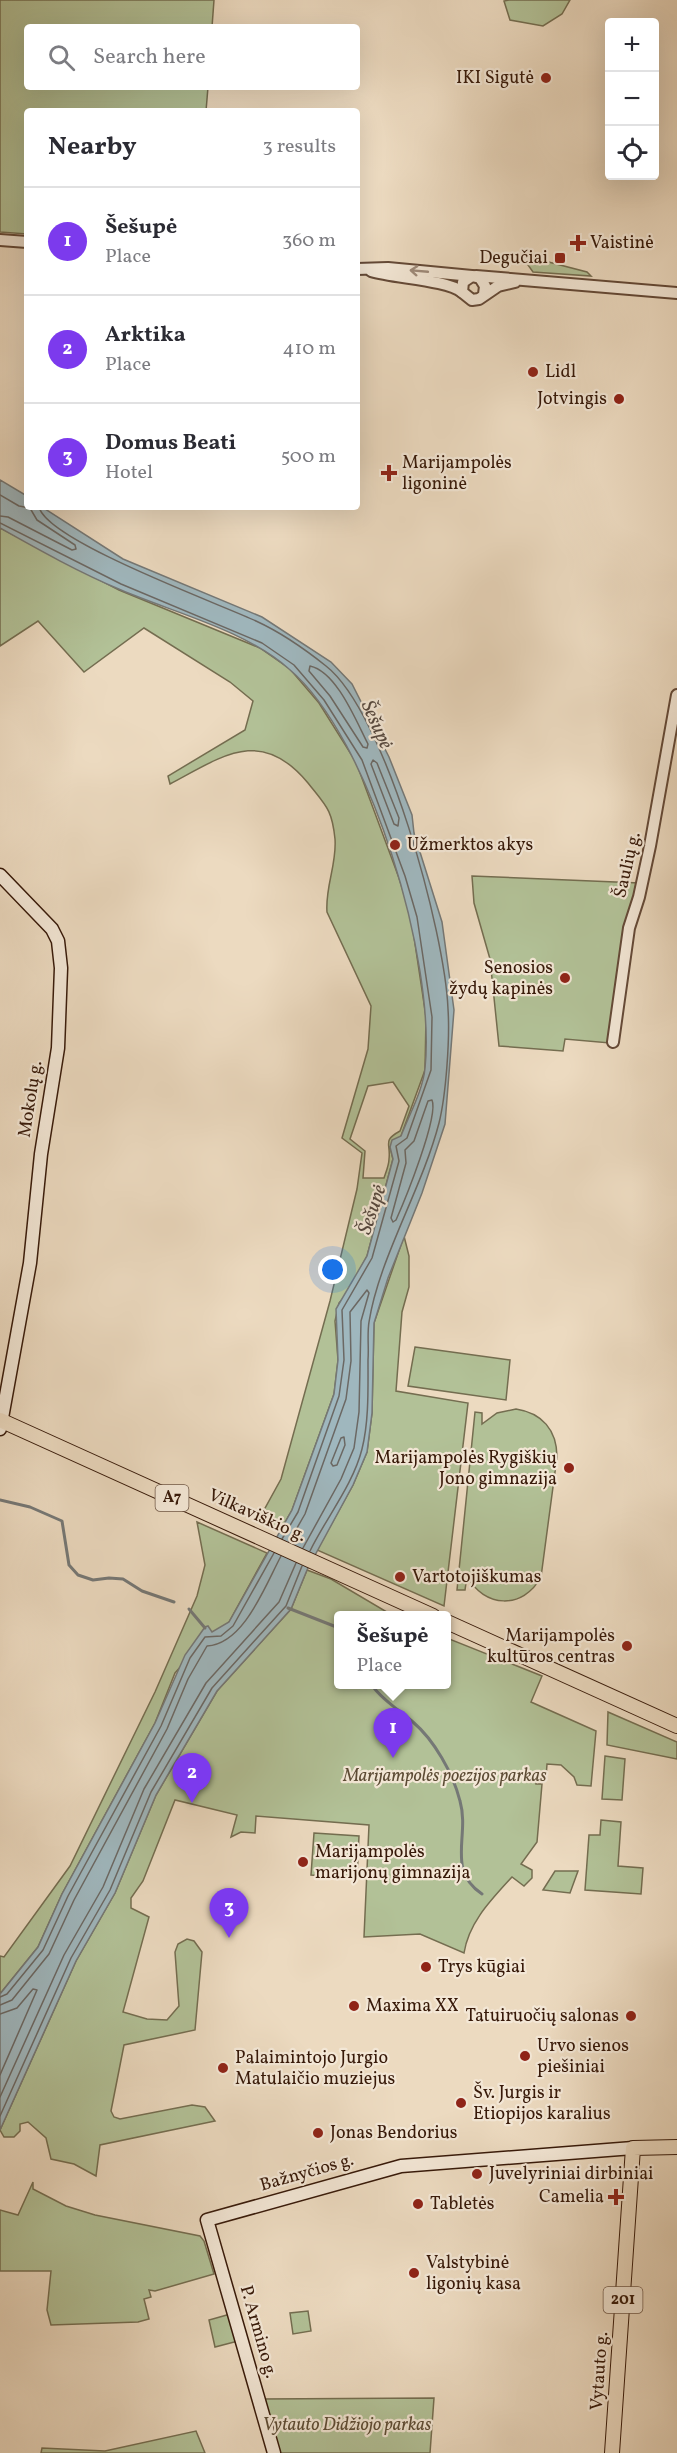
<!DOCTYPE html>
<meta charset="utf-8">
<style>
:root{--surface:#fff;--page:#f2f2f3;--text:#2b2b33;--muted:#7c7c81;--line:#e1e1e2;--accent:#7c3aed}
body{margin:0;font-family:Vollkorn,serif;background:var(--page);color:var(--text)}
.controls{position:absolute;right:18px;top:18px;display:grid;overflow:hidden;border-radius:6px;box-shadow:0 6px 24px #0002}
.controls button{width:54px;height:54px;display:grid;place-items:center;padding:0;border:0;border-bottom:2px solid var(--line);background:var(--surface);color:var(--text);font:30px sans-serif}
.you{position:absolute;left:333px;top:1270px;width:21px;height:21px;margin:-15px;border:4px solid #fff;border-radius:50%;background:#1a73e8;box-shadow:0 0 0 9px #1a73e833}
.badge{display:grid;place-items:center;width:39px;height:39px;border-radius:50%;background:var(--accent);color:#fff;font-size:20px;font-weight:700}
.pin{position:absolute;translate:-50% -50px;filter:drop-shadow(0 2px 3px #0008)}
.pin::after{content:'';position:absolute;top:32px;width:21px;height:18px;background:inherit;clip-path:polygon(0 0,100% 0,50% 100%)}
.popup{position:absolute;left:334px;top:1611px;width:117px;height:78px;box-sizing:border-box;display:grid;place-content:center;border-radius:6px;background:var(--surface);filter:drop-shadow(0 2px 4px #0005);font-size:20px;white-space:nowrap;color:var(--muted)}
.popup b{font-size:22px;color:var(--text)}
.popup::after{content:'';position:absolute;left:50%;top:100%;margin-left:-12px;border:12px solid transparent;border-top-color:var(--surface)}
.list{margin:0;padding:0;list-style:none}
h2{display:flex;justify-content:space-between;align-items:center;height:78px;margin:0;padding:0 24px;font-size:26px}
h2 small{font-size:20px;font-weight:400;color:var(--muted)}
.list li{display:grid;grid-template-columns:39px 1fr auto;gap:18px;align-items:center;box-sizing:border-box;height:108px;padding:0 24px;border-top:2px solid var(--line)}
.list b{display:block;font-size:22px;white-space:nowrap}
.list p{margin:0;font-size:20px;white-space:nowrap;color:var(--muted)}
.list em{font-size:20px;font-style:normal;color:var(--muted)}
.icon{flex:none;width:33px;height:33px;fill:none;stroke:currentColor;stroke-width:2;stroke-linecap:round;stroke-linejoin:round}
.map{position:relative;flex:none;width:677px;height:2453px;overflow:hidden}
.search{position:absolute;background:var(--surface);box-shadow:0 6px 24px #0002;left:24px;top:24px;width:336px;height:66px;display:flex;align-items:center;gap:15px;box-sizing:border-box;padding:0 21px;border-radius:6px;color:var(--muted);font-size:22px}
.panel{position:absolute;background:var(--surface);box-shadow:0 6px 24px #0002;left:24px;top:108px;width:336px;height:402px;border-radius:6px}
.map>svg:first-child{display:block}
</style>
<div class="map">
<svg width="677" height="2453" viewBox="0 0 677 2453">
<rect width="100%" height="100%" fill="#ecdac0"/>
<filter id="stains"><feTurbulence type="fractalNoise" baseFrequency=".00333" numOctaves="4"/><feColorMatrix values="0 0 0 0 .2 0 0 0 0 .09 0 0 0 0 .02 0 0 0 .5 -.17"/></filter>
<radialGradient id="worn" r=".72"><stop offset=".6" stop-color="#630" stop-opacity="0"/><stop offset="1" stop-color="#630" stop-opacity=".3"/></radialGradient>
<g fill="#b2c197" stroke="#746d50" stroke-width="1.5" fill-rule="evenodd">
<polygon points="0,0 214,0 212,27 27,27 27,87 208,87 206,111 27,111 27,234 0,232"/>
<polygon points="509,0 570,0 562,14 543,26 510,20 504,1"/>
<polygon points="537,259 587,272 591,276 533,272 528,265"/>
<path d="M 0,528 L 119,590 L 260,648 L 290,669 L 319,703 L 356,762 L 399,878 L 411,917 L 426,1017 L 425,1070 L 401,1136 L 390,1147 L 393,1159 L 367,1256 L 347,1294 L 339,1303 L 335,1321 L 338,1360 L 334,1394 L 292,1510 L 280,1531 L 258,1521 L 281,1479 L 330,1301 L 357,1189 L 362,1153 L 342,1138 L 368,1049 L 371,1006 L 327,912 C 325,887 337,864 335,839 C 332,809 326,806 308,783 C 261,726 223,756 170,784 L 168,776 L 245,730 L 253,701 L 230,682 L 144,628 L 84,672 L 38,621 L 0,646 ZM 393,1082 L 409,1106 L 400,1131 C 382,1141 391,1143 389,1159 C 389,1165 386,1172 384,1178 L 363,1178 L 365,1151 L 350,1139 L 368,1086 Z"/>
<polygon points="472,876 639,883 610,1043 565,1039 563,1051 499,1046 490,959 474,903"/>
<polygon points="404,1236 409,1256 409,1287 402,1312 396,1391 468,1403 444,1606 317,1550 353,1485 367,1452 372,1413 374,1323"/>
<polygon points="415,1347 510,1360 506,1400 408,1386"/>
<path d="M 516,1409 C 542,1413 557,1430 557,1457 L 541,1577 C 523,1610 484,1608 467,1576 L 465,1590 L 457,1590 L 475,1412 L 482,1413 L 482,1424 L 497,1413 Z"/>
<polygon points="197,1522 267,1553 229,1622 220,1630 211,1633 175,1673 155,1723 62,1894 38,1947 0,1994 0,1956 4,1957 70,1866 155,1692 197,1596 205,1565"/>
<path d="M 307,1570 L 331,1579 L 392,1615 L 339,1616 L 339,1684 L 447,1684 L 447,1638 L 542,1676 L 531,1702 L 596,1731 L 591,1786 L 577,1785 L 574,1777 L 561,1765 L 547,1764 L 546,1778 L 536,1778 L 536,1784 L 542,1784 L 537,1842 L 521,1864 L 532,1870 L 532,1878 L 524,1886 L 512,1877 C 491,1900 469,1922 464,1953 L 420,1934 L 364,1937 L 369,1825 L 256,1816 L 255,1833 L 241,1832 L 231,1837 L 237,1815 L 175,1800 L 143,1881 L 131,1898 L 131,1908 L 149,1917 L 123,2012 L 147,2019 L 167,2020 L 179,2006 L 175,1952 L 178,1944 L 187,1939 L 194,1941 L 202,1952 L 195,2030 L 124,2045 L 111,2111 L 114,2117 L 120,2119 L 192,2105 L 205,2107 L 215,2121 L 100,2145 L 96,2176 L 74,2164 L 51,2159 L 46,2138 L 28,2122 L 20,2124 L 20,2131 L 14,2137 L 4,2137 L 0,2130 L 76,1961 L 115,1893 L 156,1795 L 217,1691 L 291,1609 Z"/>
<polygon points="608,1712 677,1742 677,1759 607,1745"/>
<polygon points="605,1756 625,1759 622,1800 602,1799"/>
<polygon points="601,1820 621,1822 618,1866 643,1868 641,1894 585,1890 589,1835 600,1835"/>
<polygon points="314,1833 359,1836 357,1878 311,1875"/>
<polygon points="555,1871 578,1871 570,1893 543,1890"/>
<polygon points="33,2182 33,2189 66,2206 95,2215 200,2236 204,2241 214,2274 155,2291 149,2290 151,2297 144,2299 149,2319 138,2322 51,2325 47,2310 51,2271 0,2271 0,2210 18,2215"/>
<polygon points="308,2311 311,2331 293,2334 290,2313"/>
<polygon points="234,2313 242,2340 215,2347 209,2320"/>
<polygon points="434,2398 430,2453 274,2453 259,2399"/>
<polygon points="196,2431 205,2453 41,2453 42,2448 105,2451"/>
</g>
<path fill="#9fb7be" stroke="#757876" stroke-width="1.5" d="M 0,480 L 27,496 L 27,507 L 42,507 L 123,559 L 262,617 L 331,662 L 352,684 L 389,757 L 412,815 L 414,833 L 442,922 L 454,1010 L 445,1124 L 422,1193 L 388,1278 L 374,1323 L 372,1413 L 367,1452 L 353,1485 L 307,1570 L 291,1609 L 217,1691 L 156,1795 L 115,1893 L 76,1961 L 0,2130 L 0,1994 L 38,1947 L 62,1894 L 155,1723 L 185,1655 L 205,1627 L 208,1626 L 212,1632 L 229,1622 L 292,1510 L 334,1394 L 338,1360 L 336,1309 L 367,1256 L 393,1159 L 390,1147 L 392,1140 L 401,1136 C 409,1115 423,1090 425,1068 C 436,963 371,738 289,669 C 245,630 175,613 121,590 C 80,573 39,550 0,528 Z"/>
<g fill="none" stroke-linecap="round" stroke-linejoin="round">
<g stroke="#6b6864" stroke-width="1.5">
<polyline points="0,495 19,506 30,508 37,520 75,545 76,549 72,550 8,517 0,516"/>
<path d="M 39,507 C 47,541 220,604 256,621 C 280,632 306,650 326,666 C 386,713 445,933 448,1009 C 450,1039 446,1095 439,1123 C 422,1189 379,1258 369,1322 C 367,1334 369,1348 368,1360 C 368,1389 369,1421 362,1449 C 353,1485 326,1518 310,1551"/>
<polyline points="0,523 121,584 262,643 294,665 324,700 362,760 405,876 417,917 432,1017 431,1070 407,1138 396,1146 399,1161 372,1258 342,1310 344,1360 339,1396 298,1512 282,1539"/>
<path d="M 310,666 C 337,672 356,721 368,744 L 367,748 L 363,747 L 330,696 L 309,671 Z"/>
<polygon points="373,760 377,763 399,818 398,826 394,824 371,764"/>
<path d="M 432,1100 C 439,1116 405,1200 396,1220 L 393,1222 L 391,1218 L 406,1163 L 405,1150 L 414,1141 L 428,1101 Z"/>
<polygon points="344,1437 345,1445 337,1465 333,1466 331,1463 341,1438"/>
<polyline points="289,1542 305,1514 346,1399 351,1361 350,1312 367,1290 369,1293 361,1321 359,1412 354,1448 341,1479 303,1548"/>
<polyline points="0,1997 7,1994 43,1950 68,1896 161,1726 190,1658 205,1637 221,1636 233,1626 274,1553"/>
<path d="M 0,2005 L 12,2000 L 49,1954 L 74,1900 L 167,1729 L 188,1679 L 207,1646 C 244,1644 265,1586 281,1556"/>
<polyline points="0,2014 17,2008 33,1989 37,1990 0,2075"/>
<polyline points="0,2097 64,1955 103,1887 144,1789 206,1683 279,1602 296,1563"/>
<polyline points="0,2116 71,1958 110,1890 151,1792 212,1688 286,1606 302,1566"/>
</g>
<g stroke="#757876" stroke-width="3">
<polyline points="0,1500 30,1507 62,1521 69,1565 78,1575 93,1580 109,1578 123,1579 142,1591 174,1602"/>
<polyline points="288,1608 339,1628"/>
<polyline points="189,1609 205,1628"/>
<path d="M 371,1684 C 381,1699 399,1710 413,1722 C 434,1740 453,1773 460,1801 C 470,1836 446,1870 482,1894"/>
</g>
<g stroke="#644937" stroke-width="14">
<g id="tertiary">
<polyline points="0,240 27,242"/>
<polyline points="357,269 388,268 472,276"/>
<path d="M 371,271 C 394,278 447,280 462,292"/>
<polyline points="476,276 677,293"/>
<polyline points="484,294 485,286 480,278 472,276 463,282 462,292 472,300 479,299 498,286 515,282"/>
<polyline points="613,1042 629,928 639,897 650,846 677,695"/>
</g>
</g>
<g stroke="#371909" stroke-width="15">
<g id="secondary">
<polyline points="0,875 52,929 58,941 61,968 58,1048 41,1154 30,1263 0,1429"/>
<polyline points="274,2453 207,2220 401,2166 633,2148"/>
</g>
</g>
<g stroke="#371909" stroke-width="16">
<polyline id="primary" points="612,2453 633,2148 677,2147"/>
</g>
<g stroke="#371909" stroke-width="16">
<g id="trunk">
<polyline points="0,1420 433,1616"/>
<polyline points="447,1622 677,1726"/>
</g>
</g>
<use href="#tertiary" stroke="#f3e7d6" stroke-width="10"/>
<use href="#secondary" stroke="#f3e7d6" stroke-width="12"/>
<use href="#primary" stroke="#ecdac0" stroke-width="14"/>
<use href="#trunk" stroke="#ecdac0" stroke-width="14"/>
</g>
<defs><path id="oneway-shaft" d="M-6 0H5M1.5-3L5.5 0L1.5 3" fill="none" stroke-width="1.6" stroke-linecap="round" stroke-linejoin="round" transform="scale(1.5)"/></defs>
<use stroke="#9e8a7a" href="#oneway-shaft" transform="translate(419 271) rotate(-175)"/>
<g fill="#8f2418" stroke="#f3e7d6" stroke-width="2">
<circle cx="546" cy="78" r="6"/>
<path d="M575 234h6v6h6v6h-6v6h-6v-6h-6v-6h6z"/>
<rect x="554" y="252" width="12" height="12" rx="3"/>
<circle cx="533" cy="372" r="6"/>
<circle cx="619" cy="399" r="6"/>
<path d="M386 464h6v6h6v6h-6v6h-6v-6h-6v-6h6z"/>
<circle cx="395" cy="845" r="6"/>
<circle cx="565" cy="978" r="6"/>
<circle cx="569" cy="1468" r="6"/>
<circle cx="400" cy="1577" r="6"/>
<circle cx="627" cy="1646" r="6"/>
<circle cx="303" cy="1862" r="6"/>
<circle cx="426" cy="1967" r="6"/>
<circle cx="354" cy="2006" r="6"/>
<circle cx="631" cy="2016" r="6"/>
<circle cx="525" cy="2056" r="6"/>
<circle cx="223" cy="2068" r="6"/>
<circle cx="461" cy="2103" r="6"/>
<circle cx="318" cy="2133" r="6"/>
<circle cx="477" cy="2174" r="6"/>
<path d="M613 2188h6v6h6v6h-6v6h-6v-6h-6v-6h6z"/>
<circle cx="418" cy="2204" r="6"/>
<circle cx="414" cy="2273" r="6"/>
</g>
<g text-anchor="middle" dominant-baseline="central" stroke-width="4.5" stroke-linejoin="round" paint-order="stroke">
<g fill="#f3e7d6" stroke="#6f5746" stroke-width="1.5">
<rect x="155.5" y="1485" width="33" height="26" rx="4.5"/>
<rect x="603.5" y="2287" width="39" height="26" rx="4.5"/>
</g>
<g font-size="16" font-weight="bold" fill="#371909">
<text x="172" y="1498">A7</text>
<text x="623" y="2300">201</text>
</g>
<g font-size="18" fill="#371909" stroke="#f3e7d6" text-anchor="start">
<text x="534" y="78" text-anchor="end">IKI Sigutė</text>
<text x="590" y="243">Vaistinė</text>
<text x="548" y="258" text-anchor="end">Degučiai</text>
<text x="545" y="372">Lidl</text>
<text x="607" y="399" text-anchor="end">Jotvingis</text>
<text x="402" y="463">Marijampolės<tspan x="402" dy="21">ligoninė</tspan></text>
<text x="407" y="845">Užmerktos akys</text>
<text x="553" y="968" text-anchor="end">Senosios<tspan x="553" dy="21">žydų kapinės</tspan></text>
<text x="557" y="1458" text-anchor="end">Marijampolės Rygiškių<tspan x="557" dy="21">Jono gimnazija</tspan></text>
<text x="412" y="1577">Vartotojiškumas</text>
<text x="615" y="1636" text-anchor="end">Marijampolės<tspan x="615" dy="21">kultūros centras</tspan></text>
<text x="315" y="1852">Marijampolės<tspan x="315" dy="21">marijonų gimnazija</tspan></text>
<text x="438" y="1967">Trys kūgiai</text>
<text x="366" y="2006">Maxima XX</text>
<text x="619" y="2016" text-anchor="end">Tatuiruočių salonas</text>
<text x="537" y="2046">Urvo sienos<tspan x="537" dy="21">piešiniai</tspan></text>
<text x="235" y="2058">Palaimintojo Jurgio<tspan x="235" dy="21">Matulaičio muziejus</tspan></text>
<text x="473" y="2093">Šv. Jurgis ir<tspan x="473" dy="21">Etiopijos karalius</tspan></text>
<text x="330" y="2133">Jonas Bendorius</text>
<text x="489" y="2174">Juvelyriniai dirbiniai</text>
<text x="604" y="2197" text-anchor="end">Camelia</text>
<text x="430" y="2204">Tabletės</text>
<text x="426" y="2263">Valstybinė<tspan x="426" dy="21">ligonių kasa</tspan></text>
</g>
<g font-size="18" fill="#371909" stroke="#f3e7d6">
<text transform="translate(628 865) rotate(-77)">Šaulių g.</text>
<text transform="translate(31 1099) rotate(-81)">Mokolų g.</text>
<text transform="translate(257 1516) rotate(24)">Vilkaviškio g.</text>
<text transform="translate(307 2173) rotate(-16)">Bažnyčios g.</text>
<text transform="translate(258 2332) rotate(74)">P. Armino g.</text>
<text transform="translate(600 2371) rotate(-86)">Vytauto g.</text>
</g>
<g font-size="18" font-style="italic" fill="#5c4b34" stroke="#f3e7d6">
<text x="445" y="1776">Marijampolės poezijos parkas</text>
<text x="347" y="2425">Vytauto Didžiojo parkas</text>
</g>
<g font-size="20" font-style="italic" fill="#56483f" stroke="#f3e7d6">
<text transform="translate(376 725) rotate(66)">Šešupė</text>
<text transform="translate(373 1210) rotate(-71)">Šešupė</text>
</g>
</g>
<rect width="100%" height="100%" filter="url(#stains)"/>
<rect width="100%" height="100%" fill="url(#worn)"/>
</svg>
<div class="controls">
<button>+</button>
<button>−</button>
<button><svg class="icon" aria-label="locate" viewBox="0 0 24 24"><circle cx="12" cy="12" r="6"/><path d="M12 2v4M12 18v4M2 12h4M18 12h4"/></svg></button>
</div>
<div class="you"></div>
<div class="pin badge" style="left:393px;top:1758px">1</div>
<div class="popup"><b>Šešupė</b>Place</div>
<div class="pin badge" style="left:192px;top:1803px">2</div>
<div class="pin badge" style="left:229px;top:1938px">3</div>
<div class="search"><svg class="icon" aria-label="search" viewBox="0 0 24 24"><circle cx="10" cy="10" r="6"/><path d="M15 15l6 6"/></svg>Search here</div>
<section class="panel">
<h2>Nearby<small>3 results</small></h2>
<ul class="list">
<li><span class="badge">1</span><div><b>Šešupė</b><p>Place</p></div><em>360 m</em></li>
<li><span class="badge">2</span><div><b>Arktika</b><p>Place</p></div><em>410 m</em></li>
<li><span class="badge">3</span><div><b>Domus Beati</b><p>Hotel</p></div><em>500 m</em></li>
</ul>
</section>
</div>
